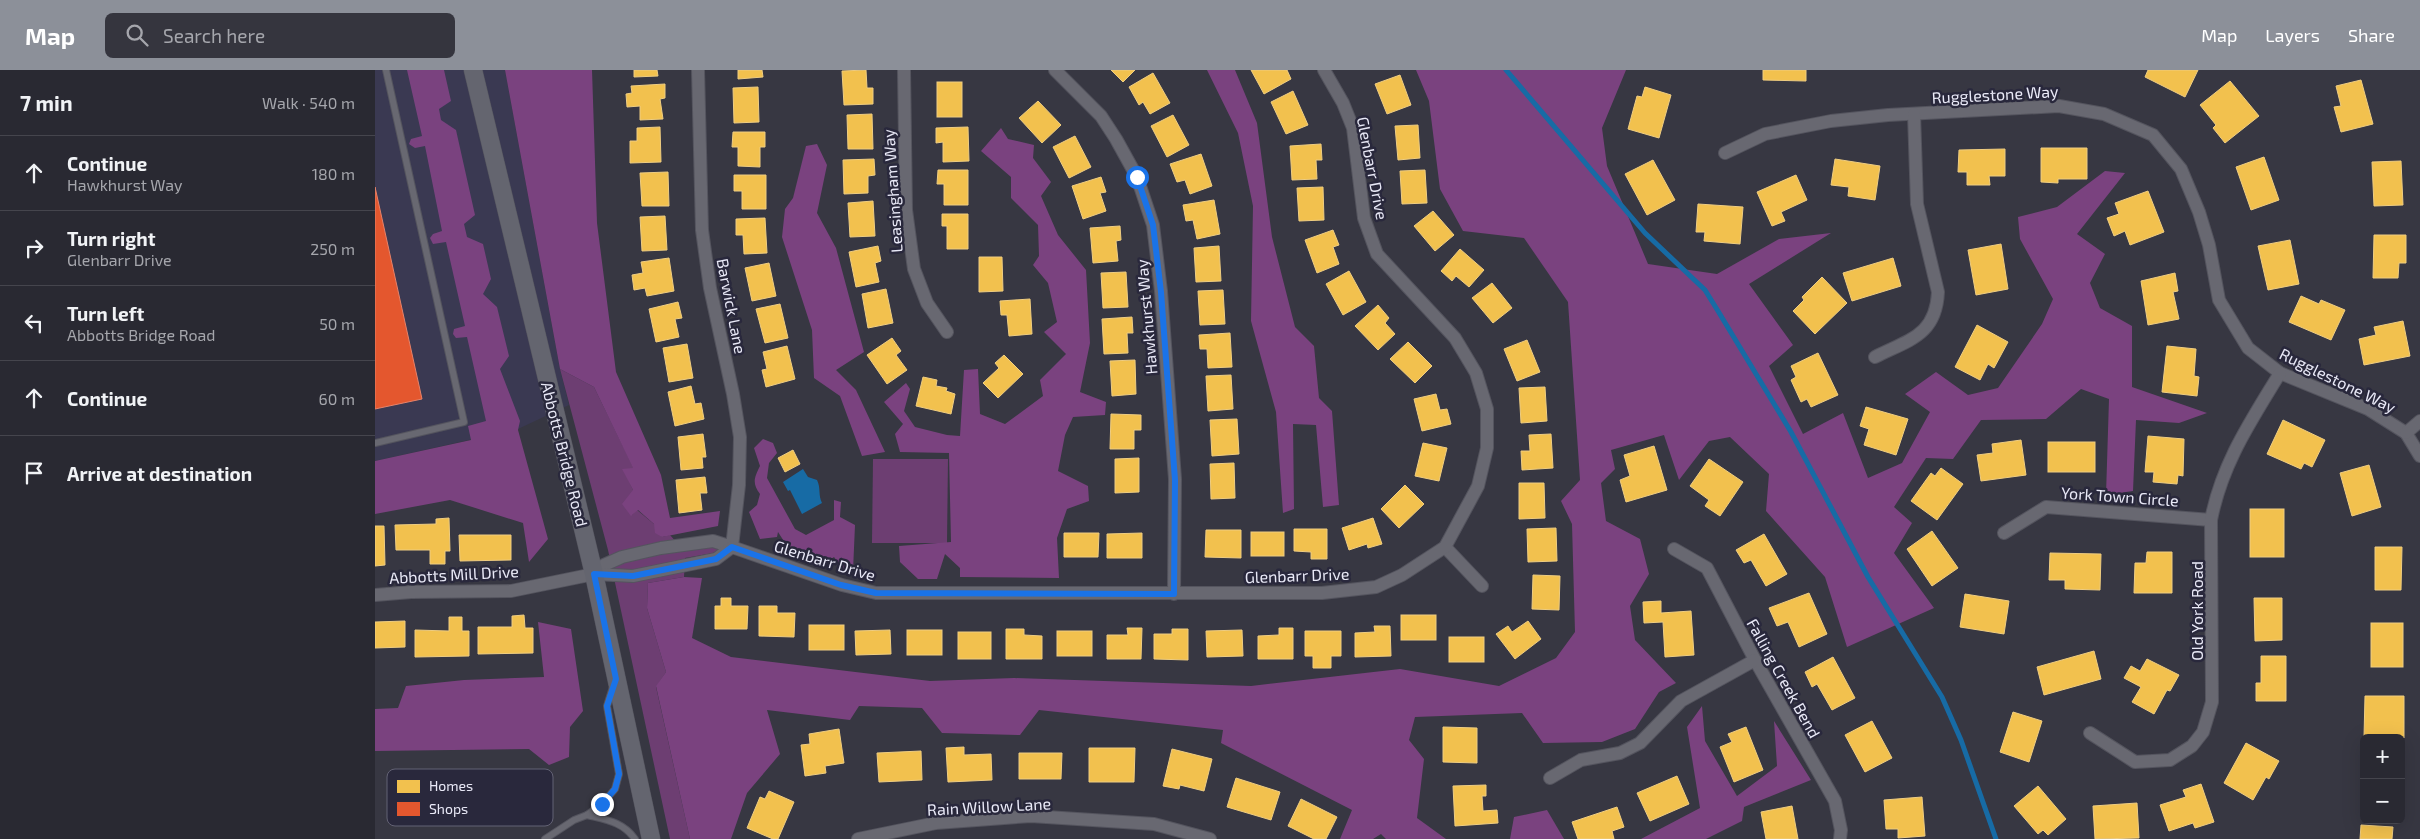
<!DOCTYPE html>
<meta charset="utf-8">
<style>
:root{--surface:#292932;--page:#35353e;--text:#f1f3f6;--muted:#a5a6ac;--line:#45454d;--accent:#8c9099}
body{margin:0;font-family:"Exo 2",sans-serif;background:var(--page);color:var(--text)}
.controls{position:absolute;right:15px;bottom:15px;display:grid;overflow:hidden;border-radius:8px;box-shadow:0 5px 20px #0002}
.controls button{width:45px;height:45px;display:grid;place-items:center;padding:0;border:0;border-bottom:1px solid var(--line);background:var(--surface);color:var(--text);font:25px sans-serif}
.stop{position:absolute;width:15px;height:15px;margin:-11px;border:4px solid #1a73e8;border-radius:50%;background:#fff}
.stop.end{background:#1a73e8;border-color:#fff;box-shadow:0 1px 5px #0008}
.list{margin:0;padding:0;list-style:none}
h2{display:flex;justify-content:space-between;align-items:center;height:65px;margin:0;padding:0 20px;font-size:21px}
h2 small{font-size:16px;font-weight:400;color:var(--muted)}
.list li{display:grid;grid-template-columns:32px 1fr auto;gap:15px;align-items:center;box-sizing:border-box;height:75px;padding:0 20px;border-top:1px solid var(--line)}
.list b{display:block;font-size:19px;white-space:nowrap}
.list p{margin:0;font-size:16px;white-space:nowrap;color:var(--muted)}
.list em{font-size:16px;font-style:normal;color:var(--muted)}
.icon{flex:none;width:28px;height:28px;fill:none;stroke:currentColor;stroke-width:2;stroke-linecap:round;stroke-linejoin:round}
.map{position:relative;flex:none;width:2045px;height:769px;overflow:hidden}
header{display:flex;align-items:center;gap:30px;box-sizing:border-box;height:70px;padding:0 25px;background:var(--accent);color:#fff}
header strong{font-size:24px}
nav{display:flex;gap:28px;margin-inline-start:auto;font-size:18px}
.search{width:350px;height:45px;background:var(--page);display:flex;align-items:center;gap:12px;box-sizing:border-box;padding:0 18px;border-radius:8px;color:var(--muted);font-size:19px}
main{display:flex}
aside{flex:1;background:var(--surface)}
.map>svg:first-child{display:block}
</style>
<header>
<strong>Map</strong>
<div class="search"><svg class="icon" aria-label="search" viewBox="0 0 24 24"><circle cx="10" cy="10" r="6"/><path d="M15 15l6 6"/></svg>Search here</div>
<nav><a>Map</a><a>Layers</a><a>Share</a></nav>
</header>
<main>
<aside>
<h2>7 min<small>Walk · 540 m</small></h2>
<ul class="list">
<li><svg class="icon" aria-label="ahead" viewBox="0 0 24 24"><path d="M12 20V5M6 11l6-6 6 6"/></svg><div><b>Continue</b><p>Hawkhurst Way</p></div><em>180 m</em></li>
<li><svg class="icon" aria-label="right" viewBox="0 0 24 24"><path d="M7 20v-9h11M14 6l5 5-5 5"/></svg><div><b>Turn right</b><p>Glenbarr Drive</p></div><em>250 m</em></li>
<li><svg class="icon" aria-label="left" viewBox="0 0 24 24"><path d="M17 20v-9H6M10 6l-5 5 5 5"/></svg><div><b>Turn left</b><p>Abbotts Bridge Road</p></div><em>50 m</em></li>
<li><svg class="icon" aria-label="ahead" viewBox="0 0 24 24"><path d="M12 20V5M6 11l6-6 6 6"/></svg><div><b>Continue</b></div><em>60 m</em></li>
<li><svg class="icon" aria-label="arrive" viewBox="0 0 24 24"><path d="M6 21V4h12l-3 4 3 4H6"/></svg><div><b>Arrive at destination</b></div></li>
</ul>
</aside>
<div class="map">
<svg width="2045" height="769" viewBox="0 0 2045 769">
<rect width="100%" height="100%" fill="#373742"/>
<polygon fill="#3a3952" points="0,0 130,0 185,299 194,335 143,359 0,391"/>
<g fill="#6d3e72">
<polygon points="185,299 219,317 259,399 248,399 258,420 257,445 262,440 279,454 287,467 295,465 308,480 343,474 344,482 310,488 309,507 273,513 272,538 291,602 281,617 315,769 295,769 233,480"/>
<polygon points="498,389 573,389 572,473 497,473"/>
</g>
<g fill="#7a427f">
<polygon points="32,0 69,0 76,31 64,39 66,50 81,60 100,145 89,154 92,167 108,174 116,209 108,224 122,237 134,286 125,299 145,351 143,360 173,469 154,492 148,453 75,430 0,444 0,391 96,370 93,356 111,351 92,267 81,268 78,264 79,259 90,256 71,172 58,174 55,168 58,164 67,161 50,76 40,78 34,74 36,69 47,66"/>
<polygon points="130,0 217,0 222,153 241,302 286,405 295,448 345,441 343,456 287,467 280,463 279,454 263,440 256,446 247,434 258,420 247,399 258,398 219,317 185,299"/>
<polygon points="832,0 860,0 882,53 897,167 920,257 939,276 944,328 957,341 964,435 948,437 941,355 918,354 919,439 908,443 901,342 876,251 878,136 863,63"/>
<polygon points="1041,0 1251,0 1227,58 1232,96 1273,194 1342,204 1404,169 1456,163 1374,214 1418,275 1394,296 1428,364 1468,343 1493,408 1527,393 1555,342 1530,324 1561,302 1593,325 1623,318 1667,254 1678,229 1645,169 1643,147 1682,137 1730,101 1750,103 1702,164 1730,184 1715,213 1725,238 1757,256 1757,317 1832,343 1804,353 1761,350 1758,421 1731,425 1734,329 1706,319 1671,349 1606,350 1578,389 1551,388 1519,437 1537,453 1519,483 1559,538 1472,577 1450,507 1391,441 1394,404 1355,367 1334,371 1304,410 1289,365 1236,380 1240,399 1226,413 1231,451 1265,469 1274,504 1255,536 1260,570 1301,613 1284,622 1260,659 1227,672 1168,673 1147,643 1040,647 1034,670 1049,689 1042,748 1071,769 1011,769 1006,764 998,769 965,769 977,740 846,673 848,660 664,640 645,665 567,663 547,638 484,636 475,650 392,640 405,684 372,723 356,769 315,769 281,616 291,602 272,538 273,513 309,507 327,508 317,568 356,587 555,611 639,608 876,616 1025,599 1124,616 1181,588 1200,562 1197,454 1186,431 1205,410 1193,232 1149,168 1088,161 1065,119 1054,31"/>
<polygon points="626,58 633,69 659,75 658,88 676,112 666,126 683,165 711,200 715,273 705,322 731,332 730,345 698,347 690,365 683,401 713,416 714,431 692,439 682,468 684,508 585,507 585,498 570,484 562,509 543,509 525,492 524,476 576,472 574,383 525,382 520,364 528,354 509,332 531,313 535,319 529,341 540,357 572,365 585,366 589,300 603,299 605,344 630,354 668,326 665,310 691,284 669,262 682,252 673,213 658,195 664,186 663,155 636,128 636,107 606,81"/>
<polygon points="442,74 452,95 442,143 461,178 489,282 461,300 481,320 510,382 487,386 465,326 439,308 437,260 407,167 410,139 418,128 431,76"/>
<path d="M 388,369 L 398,373 L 402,383 L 394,393 L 392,408 L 420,459 L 431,465 L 459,450 L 459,430 L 466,432 L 465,447 L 480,455 L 478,501 L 468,499 L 459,487 L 452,492 L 412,476 L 403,462 L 402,467 L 385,469 L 374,442 L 382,435 L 385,424 C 377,413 379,408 385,396 L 379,378 Z"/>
<polygon points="163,552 196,559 208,641 195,657 194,687 174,695 154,679 0,681 0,639 23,638 31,616 89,610 169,607"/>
<polygon points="1327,636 1330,671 1362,726 1402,696 1399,651 1436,710 1369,737 1367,751 1331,769 1266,769 1325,738 1312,657"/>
<polygon points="1172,740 1189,769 1135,769 1139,747"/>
</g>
<path fill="#176ba5" d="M 428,399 L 433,407 L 442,410 C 446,418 443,425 447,433 L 427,444 L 415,420 L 413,421 L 408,412 Z"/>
<g fill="#f2c14e" stroke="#efcd81">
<polygon points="259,0 282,0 283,6 259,7"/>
<polygon points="363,0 387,0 388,7 363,9"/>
<polygon points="491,0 492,18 498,18 498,34 469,35 467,1"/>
<polygon points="736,0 760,0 748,12"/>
<polygon points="876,0 912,0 916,9 889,24"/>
<polygon points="1388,0 1431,0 1431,11 1388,10"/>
<polygon points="1773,0 1823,0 1810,27 1770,7"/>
<polygon points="778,3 795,33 775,44 768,32 764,35 754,17"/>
<polygon points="1025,5 1036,35 1012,44 1000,14"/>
<polygon points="1986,10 1998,54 1966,62 1959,37 1966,36 1961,16"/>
<polygon points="1855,11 1884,46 1850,73 1838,58 1841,55 1825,35"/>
<rect x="562" y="12" width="25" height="35"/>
<polygon points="290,14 290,28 285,29 288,49 265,50 265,36 252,37 251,24 257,23 256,16"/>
<polygon points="383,17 384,52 359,53 358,18"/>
<polygon points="1270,17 1296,25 1284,68 1253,59 1262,26 1267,27"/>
<polygon points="918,21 933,55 911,64 896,32"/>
<polygon points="663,31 686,55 667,73 644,48"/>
<polygon points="497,44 498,79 473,79 472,45"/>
<polygon points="798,45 814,75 792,87 776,56"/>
<polygon points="1043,55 1045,88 1023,90 1020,56"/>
<polygon points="285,57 286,92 255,93 255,71 262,71 262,58"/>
<polygon points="593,57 594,91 568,92 568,72 561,73 561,58"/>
<polygon points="358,62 390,62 390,77 385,77 385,97 363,96 363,77 357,77"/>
<polygon points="700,66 716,97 694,108 678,77"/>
<polygon points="946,74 947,90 941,90 942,109 917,110 915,76"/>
<polygon points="1666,78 1712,78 1712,109 1683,109 1683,113 1666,112"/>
<polygon points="1630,79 1630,106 1614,106 1615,115 1592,115 1592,102 1583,102 1584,80"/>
<polygon points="826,84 837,116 815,124 810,110 802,112 795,94"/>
<polygon points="1889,87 1904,130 1876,140 1861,97"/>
<polygon points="499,89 500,105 493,106 493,123 469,124 468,90"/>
<polygon points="1460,89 1505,96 1500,130 1473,126 1474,117 1456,115"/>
<polygon points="1278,90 1300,130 1272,145 1250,104"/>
<polygon points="2026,91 2028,135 1999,136 1997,92"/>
<polygon points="563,100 593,100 593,135 569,135 569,114 562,114"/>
<polygon points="1050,100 1052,133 1027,134 1025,101"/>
<polygon points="293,102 294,136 267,136 265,103"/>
<polygon points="359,105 391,105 391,139 367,139 367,121 359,121"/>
<polygon points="1421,105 1432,130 1406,142 1410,151 1397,156 1382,122"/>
<polygon points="726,107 731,122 725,123 731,141 708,149 697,116"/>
<polygon points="948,117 949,150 924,151 922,118"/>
<polygon points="1773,121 1789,162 1755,175 1750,161 1739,166 1732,148 1744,144 1740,133"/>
<polygon points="839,130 845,164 822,169 818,150 811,151 808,135"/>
<polygon points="498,131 500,166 475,167 473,133"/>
<polygon points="1323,134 1368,137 1365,174 1329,171 1330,162 1321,162"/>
<polygon points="1058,141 1079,165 1060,181 1039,156"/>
<polygon points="567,144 593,144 593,179 572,179 572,156 567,156"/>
<polygon points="290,146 292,180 267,181 265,147"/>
<polygon points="390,148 392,183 369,184 368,165 361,165 361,149"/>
<polygon points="745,156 746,170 741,171 743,191 718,193 715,158"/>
<polygon points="958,160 964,175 958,177 964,194 942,203 930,170"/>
<polygon points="1999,165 2031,165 2031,193 2024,193 2023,208 1998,208"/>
<polygon points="1915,170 1924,214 1893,220 1883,176"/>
<polygon points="1626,174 1633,219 1601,225 1593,180"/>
<polygon points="503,176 506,191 500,193 504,212 481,217 474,182"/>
<polygon points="844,176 846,211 821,212 819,178"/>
<polygon points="1085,179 1109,200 1094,217 1081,206 1077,211 1066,201"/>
<polygon points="604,187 627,187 628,221 604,222"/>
<polygon points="294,188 299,221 272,226 270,218 259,220 257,205 268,203 266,192"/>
<polygon points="1518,188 1526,216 1477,231 1468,203"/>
<polygon points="394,193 401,226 377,231 370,198"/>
<polygon points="974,201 991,232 968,245 951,214"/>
<polygon points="751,202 753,237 728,238 726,203"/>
<polygon points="1800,203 1803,221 1798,222 1804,249 1773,255 1766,211"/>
<polygon points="1447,207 1472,233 1440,264 1418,241 1429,230 1427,227"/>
<polygon points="1117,213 1137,238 1118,253 1097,228"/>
<polygon points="511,219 518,253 493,258 487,224"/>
<polygon points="848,220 850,254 825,255 823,221"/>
<polygon points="1926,226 1944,234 1946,230 1970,240 1956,270 1914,252"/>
<polygon points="655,229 657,264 634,266 632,245 626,245 625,231"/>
<polygon points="303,232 307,248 300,249 304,267 281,272 274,239"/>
<polygon points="405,234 413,268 390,273 381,239"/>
<polygon points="1003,235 1014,248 1010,253 1020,264 1003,280 980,256"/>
<polygon points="757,247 758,263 752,263 753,283 729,284 727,249"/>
<polygon points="2028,251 2035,286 1989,295 1984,269 2001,265 1999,257"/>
<polygon points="1602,255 1633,272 1619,298 1613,294 1605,310 1580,297"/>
<polygon points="855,263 857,297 833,298 832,279 825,279 824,265"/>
<polygon points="517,268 526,281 521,285 532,300 512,314 492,285"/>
<polygon points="1152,270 1165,302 1142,311 1129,279"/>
<polygon points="1033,272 1057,296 1040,313 1015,289"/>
<polygon points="312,274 318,308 294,312 288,278"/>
<polygon points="412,276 420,309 391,317 387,300 392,299 388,282"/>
<polygon points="1792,276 1821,279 1819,306 1824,307 1822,326 1787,322"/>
<polygon points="1443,283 1463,325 1436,337 1432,329 1426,332 1416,310 1421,307 1416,296"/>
<polygon points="629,285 648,304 623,328 608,313 624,298 620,293"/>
<polygon points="760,290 761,324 737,326 735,291"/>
<polygon points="856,305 858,339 833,341 831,306"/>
<polygon points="548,307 562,310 561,316 572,318 571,321 580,324 576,344 541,336"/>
<polygon points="316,316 320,334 326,333 329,349 300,356 293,322"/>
<polygon points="1170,317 1172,351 1146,353 1144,318"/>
<polygon points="1061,324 1065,340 1072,339 1076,354 1047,361 1039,329"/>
<polygon points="1491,337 1533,349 1521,385 1489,375 1494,359 1485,356"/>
<polygon points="736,344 766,345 766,360 759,360 759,379 735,379"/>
<polygon points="862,349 864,384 837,386 835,350"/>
<polygon points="1908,350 1950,370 1937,397 1929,393 1926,399 1892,384"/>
<polygon points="328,364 331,387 327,387 328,398 306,400 303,367"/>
<polygon points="1176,364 1178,398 1147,400 1146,381 1155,381 1154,365"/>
<polygon points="1773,366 1809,369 1808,406 1803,405 1802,414 1778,412 1779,402 1770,402"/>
<polygon points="1646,370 1651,405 1606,411 1602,385 1618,383 1617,374"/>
<rect x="1673" y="372" width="47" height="30"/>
<polygon points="1048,373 1072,378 1064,411 1040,406"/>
<polygon points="1279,376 1292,420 1251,432 1245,410 1255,406 1249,385"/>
<polygon points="418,380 425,394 410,402 403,388"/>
<polygon points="764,388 764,422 740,423 740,389"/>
<polygon points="1334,389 1368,412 1345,446 1330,436 1334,430 1315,416"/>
<polygon points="859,393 860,428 836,429 835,394"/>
<polygon points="1994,395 2006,437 1977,446 1965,403"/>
<polygon points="1566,398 1588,414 1562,450 1536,431 1556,403 1560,406"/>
<polygon points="330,407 332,423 325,423 327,440 304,443 301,410"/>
<polygon points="1144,413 1169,413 1170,448 1144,449"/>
<polygon points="1030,415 1049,434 1024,458 1006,439"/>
<rect x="1875" y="439" width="34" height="48"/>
<polygon points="74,448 75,481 70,481 70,494 55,494 55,480 21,480 20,455 61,454 61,449"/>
<polygon points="998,448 1007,474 993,478 992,474 974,480 967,458"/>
<polygon points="0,456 9,456 10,495 0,496"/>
<polygon points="1181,458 1182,491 1153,492 1152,459"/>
<polygon points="919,459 952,459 952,489 936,489 936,482 919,481"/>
<polygon points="831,460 866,460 866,488 830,487"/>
<polygon points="1557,461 1583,498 1557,516 1532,479"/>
<rect x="876" y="462" width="33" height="24"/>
<polygon points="689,463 724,463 723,487 689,487"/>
<polygon points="767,463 767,488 732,488 732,464"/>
<polygon points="1389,464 1412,504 1391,516 1376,490 1369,493 1361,480"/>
<polygon points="84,465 136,465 136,490 85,491"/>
<polygon points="2000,477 2027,477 2026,520 2000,520"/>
<polygon points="1772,482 1797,482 1797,523 1759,523 1760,493 1771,493"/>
<polygon points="1675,483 1726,484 1725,520 1690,519 1690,510 1674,510"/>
<polygon points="1158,505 1185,506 1184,540 1157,539"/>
<polygon points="1434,523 1452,564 1424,577 1413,552 1402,556 1394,538"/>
<polygon points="1590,524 1634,531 1629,564 1585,557"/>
<polygon points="346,528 356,528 356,536 373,536 372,559 340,559 340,536 346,536"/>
<polygon points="1879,528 1907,528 1907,570 1880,571"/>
<polygon points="1286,531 1286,543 1316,541 1319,585 1290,587 1288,552 1269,553 1268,532"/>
<polygon points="384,536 402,536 402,543 420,543 419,567 384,566"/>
<polygon points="149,545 150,558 158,558 158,583 103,584 103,557 137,557 137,546"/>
<rect x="1026" y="545" width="35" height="25"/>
<polygon points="74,547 87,547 87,561 94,561 94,586 40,587 40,560 74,561"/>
<polygon points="30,551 30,577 0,578 0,552"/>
<polygon points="1153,551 1166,569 1140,589 1121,564 1133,556 1137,562"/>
<rect x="1996" y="553" width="32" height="44"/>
<rect x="434" y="555" width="35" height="25"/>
<polygon points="999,556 1015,556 1016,586 980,587 980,563 1000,562"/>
<polygon points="752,558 767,558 766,589 732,589 732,565 753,565"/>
<polygon points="904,558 918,558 918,589 883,589 883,566 904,565"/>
<polygon points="631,559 649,559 649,565 667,566 667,589 631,589"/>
<polygon points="797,559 813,559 813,590 779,589 779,564 797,564"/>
<polygon points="515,560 516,584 481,585 480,561"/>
<rect x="532" y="560" width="35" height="25"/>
<polygon points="867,560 868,586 832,587 831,561"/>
<rect x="682" y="561" width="35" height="25"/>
<polygon points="930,561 966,561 966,586 956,586 956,598 938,598 938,586 930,586"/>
<rect x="583" y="562" width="33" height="27"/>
<rect x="1074" y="567" width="35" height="25"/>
<polygon points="1719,581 1726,609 1669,625 1662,597"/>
<polygon points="1886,586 1911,586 1911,631 1881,631 1881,613 1886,613"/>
<polygon points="1458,587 1480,628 1457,640 1442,614 1437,617 1430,602"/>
<polygon points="1772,589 1804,605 1795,621 1792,620 1779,644 1757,632 1766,617 1749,608 1756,596 1765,601"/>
<polygon points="1990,626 2029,626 2029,668 1989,667"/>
<polygon points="1638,642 1667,651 1654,692 1625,682"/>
<polygon points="1497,651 1517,688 1490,702 1470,665"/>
<polygon points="1068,657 1102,658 1102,693 1068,692"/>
<polygon points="1371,657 1388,700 1359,712 1345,677 1357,672 1353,664"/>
<polygon points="464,659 469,693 450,696 451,703 430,706 426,675 435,674 434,664"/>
<polygon points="1871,673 1904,691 1894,709 1891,707 1878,730 1849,713"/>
<polygon points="589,677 589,685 616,684 617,710 573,712 571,678"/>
<polygon points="714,678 760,678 759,712 714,712"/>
<polygon points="797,679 837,689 829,721 805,715 804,719 788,716"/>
<polygon points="546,681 547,710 504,712 502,683"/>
<polygon points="644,683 687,683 686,709 644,709"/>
<polygon points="1302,706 1314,734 1275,751 1262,723"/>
<polygon points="861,708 905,722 896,750 852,737"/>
<polygon points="1826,714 1839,752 1820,758 1818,753 1794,761 1785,735 1811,727 1808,720"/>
<polygon points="1111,715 1111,726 1107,726 1108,741 1122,740 1123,753 1080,756 1078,716"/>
<polygon points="1663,716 1691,749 1673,765 1668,760 1663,764 1639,736"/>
<polygon points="394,721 419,732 403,769 398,769 372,758 385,727 390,729"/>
<polygon points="1547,727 1550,766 1523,768 1523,759 1511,759 1509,730"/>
<polygon points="926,729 962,747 951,769 939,769 913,756"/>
<polygon points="1762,733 1764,768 1720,769 1718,736"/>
<polygon points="1417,736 1423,769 1391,769 1386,742"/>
<polygon points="1242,737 1249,757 1237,761 1239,769 1203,769 1197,752"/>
<polygon points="1986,755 2018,757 2017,769 1985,769"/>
</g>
<polygon fill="#e4572e" stroke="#e6836a" points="0,117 47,329 0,339"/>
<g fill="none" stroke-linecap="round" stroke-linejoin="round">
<polyline stroke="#176ba5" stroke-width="5" points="1131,0 1270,163 1330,220 1343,241 1416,362 1493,507 1567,627 1586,670 1621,769"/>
<g stroke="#54545e" stroke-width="8">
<g id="service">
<polyline points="0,373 89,352 11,0"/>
<path d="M 238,617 L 232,636 L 244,704 L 240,719 L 227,734 L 212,745 C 232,750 248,752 260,769"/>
<polyline points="170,769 199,750 212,745"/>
</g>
</g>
<g stroke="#54545e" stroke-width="14">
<g id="minor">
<polyline points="529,0 531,140 539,199 552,233 572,262"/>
<polyline points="680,0 726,46 741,69 762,107 778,155 786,221 800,409 799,524"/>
<polyline points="1350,83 1390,64 1456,51 1513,45 1684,36 1729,44 1778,65 1806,99 1824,142 1834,175 1844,230 1873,278 1905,303 1993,339 2031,363 2045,386"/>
<path d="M 1500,287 C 1533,270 1561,266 1563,222 L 1542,134 L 1539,44"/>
<polyline points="2031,363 2045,351"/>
<polyline points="1629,463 1671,437 1836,450"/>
<polyline points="1070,477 1107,516"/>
<polyline points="1299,479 1332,498 1380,590 1460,731 1466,760 1465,769"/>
<polyline points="219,504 229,495 247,487 286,478 338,471 357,477 364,415 365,367 358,324 335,218 327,160 323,0"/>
<polyline points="0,525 36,522 136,521 219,504 258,506 341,489 357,477 467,515 501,523 947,523 1001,517 1027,505 1070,477 1103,416 1112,378 1112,339 1101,303 1080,268 1002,184 989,148 978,58 968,33 949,0"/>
<path d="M 1715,663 L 1760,692 L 1795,690 L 1817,676 L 1828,662 L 1837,632 L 1836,450 C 1847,393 1876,351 1905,303"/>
<polyline points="1175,708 1206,690 1245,683 1265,673 1306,631 1380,590"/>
<polyline points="483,769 561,753 656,746 779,754 835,769"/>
</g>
</g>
<g stroke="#54545e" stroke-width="19">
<polyline id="secondary" points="98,0 219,504 276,769"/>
</g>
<use href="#service" stroke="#686871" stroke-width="6"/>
<use href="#minor" stroke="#686871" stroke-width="12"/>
<use href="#secondary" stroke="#64656f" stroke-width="18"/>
</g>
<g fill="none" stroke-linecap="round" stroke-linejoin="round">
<polyline stroke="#1a73e8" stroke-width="6" points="227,734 240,719 244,704 232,636 241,609 219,504 258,506 341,489 357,477 466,515 501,523 799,524 800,410 786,222 778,155 762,107"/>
</g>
<g text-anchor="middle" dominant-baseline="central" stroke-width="5" stroke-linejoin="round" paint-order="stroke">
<g font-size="16" fill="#e9e9f7" stroke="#29283c">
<text transform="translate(1620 24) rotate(-3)">Rugglestone Way</text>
<text transform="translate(998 98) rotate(79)">Glenbarr Drive</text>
<text transform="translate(517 121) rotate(-94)">Leasingham Way</text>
<text transform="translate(357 236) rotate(79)">Barwick Lane</text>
<text transform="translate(771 247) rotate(-95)">Hawkhurst Way</text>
<text transform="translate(1963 310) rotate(26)">Rugglestone Way</text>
<text transform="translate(190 384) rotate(76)">Abbotts Bridge Road</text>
<text transform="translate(1745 426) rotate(4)">York Town Circle</text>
<text transform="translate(450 490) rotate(17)">Glenbarr Drive</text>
<text transform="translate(79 504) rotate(-3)">Abbotts Mill Drive</text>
<text transform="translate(922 505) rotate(-2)">Glenbarr Drive</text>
<text transform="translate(1821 541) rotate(-90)">Old York Road</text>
<text transform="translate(1409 608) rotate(61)">Falling Creek Bend</text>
<text transform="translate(614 736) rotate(-3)">Rain Willow Lane</text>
</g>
</g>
<rect x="12" y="699" width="166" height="57" rx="8" fill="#29283c" stroke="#636274" stroke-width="1"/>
<rect x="22" y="710" width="23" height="13" fill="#f2c14e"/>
<rect x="22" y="732" width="23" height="14" fill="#e4572e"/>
<g font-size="14" fill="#e9e9f7">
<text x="54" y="721">Homes</text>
<text x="54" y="744">Shops</text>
</g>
</svg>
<div class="controls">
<button>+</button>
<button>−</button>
</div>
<div class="stop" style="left:762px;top:107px"></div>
<div class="stop end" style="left:227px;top:734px"></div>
</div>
</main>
